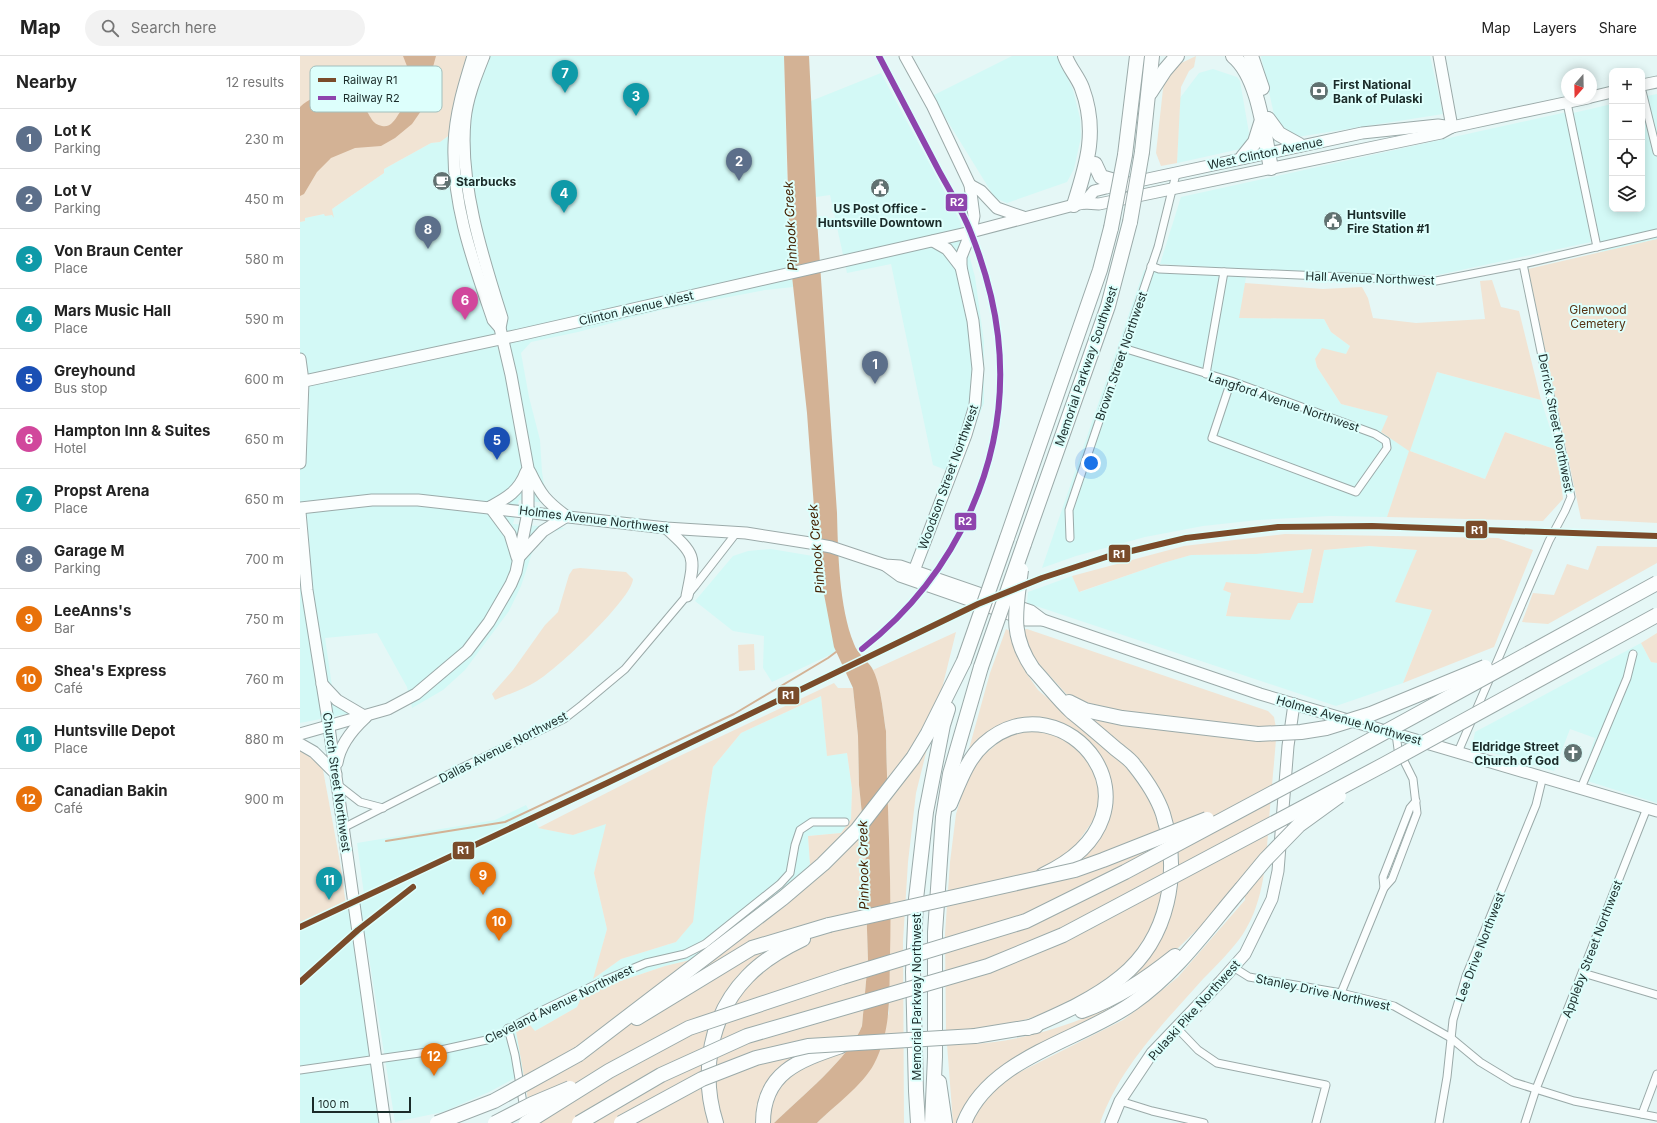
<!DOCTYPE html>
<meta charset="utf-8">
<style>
:root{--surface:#fff;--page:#f2f2f2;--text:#222;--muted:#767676;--line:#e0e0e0;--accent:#617271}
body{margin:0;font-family:Inter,sans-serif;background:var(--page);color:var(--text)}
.controls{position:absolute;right:12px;top:12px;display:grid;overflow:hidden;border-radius:8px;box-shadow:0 2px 10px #0003}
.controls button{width:36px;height:36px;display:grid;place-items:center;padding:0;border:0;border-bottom:1px solid var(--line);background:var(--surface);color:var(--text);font:20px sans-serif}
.compass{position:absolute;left:1261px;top:12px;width:36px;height:36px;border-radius:50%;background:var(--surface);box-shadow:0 2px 10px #0003;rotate:200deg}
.scale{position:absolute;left:12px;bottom:10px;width:99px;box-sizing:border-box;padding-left:4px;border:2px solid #1a2b29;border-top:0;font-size:11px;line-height:14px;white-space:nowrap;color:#1a2b29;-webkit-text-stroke:3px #ddfffc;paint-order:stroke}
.you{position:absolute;left:791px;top:407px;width:14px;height:14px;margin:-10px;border:3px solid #fff;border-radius:50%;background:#1a73e8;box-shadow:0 0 0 6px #1a73e833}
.badge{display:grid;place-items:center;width:26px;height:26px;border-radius:50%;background:var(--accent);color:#fff;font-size:13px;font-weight:700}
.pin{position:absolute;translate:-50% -33px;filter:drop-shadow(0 1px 2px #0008)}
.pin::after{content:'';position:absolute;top:21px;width:14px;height:12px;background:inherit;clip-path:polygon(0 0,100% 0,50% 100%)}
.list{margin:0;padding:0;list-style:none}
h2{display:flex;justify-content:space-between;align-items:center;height:52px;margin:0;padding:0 16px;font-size:17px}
h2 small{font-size:13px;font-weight:400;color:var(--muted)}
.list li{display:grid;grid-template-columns:26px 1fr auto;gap:12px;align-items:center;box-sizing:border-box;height:60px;padding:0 16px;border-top:1px solid var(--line)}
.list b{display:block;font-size:15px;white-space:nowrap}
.list p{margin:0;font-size:13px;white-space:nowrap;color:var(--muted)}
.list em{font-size:13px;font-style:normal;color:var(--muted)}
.icon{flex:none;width:22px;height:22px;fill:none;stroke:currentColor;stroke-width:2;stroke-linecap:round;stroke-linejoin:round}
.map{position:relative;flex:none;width:1357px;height:1067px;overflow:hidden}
header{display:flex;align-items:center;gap:24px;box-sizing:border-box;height:56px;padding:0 20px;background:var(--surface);border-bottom:1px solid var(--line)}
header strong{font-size:19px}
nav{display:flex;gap:22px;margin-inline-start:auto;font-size:14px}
.search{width:280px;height:36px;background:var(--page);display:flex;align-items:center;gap:10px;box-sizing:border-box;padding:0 14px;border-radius:22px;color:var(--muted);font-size:15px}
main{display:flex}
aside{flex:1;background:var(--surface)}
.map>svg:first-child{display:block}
</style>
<header>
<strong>Map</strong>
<div class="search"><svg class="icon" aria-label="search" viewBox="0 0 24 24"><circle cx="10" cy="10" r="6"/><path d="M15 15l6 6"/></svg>Search here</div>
<nav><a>Map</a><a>Layers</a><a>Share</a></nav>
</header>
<main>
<aside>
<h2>Nearby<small>12 results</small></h2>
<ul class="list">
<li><span class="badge" style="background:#5c6f8a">1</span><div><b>Lot K</b><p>Parking</p></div><em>230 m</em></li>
<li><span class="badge" style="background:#5c6f8a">2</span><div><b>Lot V</b><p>Parking</p></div><em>450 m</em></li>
<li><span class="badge" style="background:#0f9aa8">3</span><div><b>Von Braun Center</b><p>Place</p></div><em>580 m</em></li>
<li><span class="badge" style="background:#0f9aa8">4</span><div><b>Mars Music Hall</b><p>Place</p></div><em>590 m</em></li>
<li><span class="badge" style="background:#1a4fb4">5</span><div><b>Greyhound</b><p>Bus stop</p></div><em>600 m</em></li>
<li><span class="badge" style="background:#d1479c">6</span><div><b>Hampton Inn &amp; Suites</b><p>Hotel</p></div><em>650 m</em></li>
<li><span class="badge" style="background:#0f9aa8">7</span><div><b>Propst Arena</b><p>Place</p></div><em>650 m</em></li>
<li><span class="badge" style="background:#5c6f8a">8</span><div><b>Garage M</b><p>Parking</p></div><em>700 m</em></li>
<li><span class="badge" style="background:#e8710a">9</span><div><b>LeeAnns's</b><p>Bar</p></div><em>750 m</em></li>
<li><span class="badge" style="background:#e8710a">10</span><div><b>Shea's Express</b><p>Café</p></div><em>760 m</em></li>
<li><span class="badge" style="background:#0f9aa8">11</span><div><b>Huntsville Depot</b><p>Place</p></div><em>880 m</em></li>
<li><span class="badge" style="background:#e8710a">12</span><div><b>Canadian Bakin</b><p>Café</p></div><em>900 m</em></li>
</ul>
</aside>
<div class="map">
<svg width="1357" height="1067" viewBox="0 0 1357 1067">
<rect width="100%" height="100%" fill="#e5f7f6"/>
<g fill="#d3f9f6">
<polygon points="170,0 484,0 488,159 493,231 465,234 361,254 278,276 231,286 221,297 229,341 240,384 242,416 247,447 219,444 213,468 265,472 247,478 234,491 221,530 209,555 165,614 143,634 112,652 107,631 77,577 25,582 32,630 42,644 53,650 67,654 0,667 0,166 5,165 4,162 25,158 84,117 84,113 131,87 140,86 151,78"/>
<polygon points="712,0 758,0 773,34 780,62 781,81 774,113 767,126 707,147 695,142 632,40"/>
<polygon points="961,0 1130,0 1143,58 997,81 984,75 975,63"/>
<polygon points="913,13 937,21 940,25 949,77 947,87 940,93 877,107 880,42 899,17"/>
<polygon points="581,17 660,165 675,221 684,286 684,347 656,418 633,409 591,208 547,217 530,139 516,141 511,45"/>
<polygon points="1357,38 1357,183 1302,196 1273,57 1312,48 1312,153 1342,153 1342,41"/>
<polygon points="1267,56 1291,186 1138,219 1058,220 860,208 881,141"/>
<polygon points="844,214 946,221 940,262 1024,263 1031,276 1050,290 1046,298 1015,303 1017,311 1041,348 1089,360 1109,395 1137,316 1241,344 1257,394 1205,376 1185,423 1110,395 1087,461 1030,460 958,464 903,470 845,481 776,500 742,512"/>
<polygon points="1069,490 1117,494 1132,554 1103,627 1036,650 727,547 728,536 772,520 780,536 863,507 891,499 956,498 1012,492 1003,537 926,527 923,534 931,536 926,560 998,547 1013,547 1024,494"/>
<polygon points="471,493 519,501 523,533 536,596 472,626 463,612 464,580 433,575 395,545 433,500 448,495"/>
<polygon points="1341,587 1351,606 1357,607 1357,747 1281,723 1295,682 1270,673 1254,715 1172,691 1175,676"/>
<polygon points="521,640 527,699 547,697 552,733 551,763 541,777 508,780 510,808 495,839 415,898 365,910 300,932 281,942 277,951 235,975 216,975 224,1016 213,1023 189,1036 143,1056 95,1066 66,883 53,885 80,1067 0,1067 0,870 45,849 64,838 57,787 195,764 226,749 239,772 273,779 307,767 294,817 307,873 294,922 321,903 376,886 392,866 405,761 413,711 441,677"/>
</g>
<g fill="#f1e4d4">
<polygon points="0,0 170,0 151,78 140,86 131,87 84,113 84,117 32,153 34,162 32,159 25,160 24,158 5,162 5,165 0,166"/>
<polygon points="896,0 894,11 889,15 881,31 877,107 861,110 856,97 863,33 866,21 875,10"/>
<polygon points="1357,183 1357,467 1281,463 1228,213"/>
<polygon points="1192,224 1201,251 1219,255 1241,344 1137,316 1110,395 1185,423 1205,376 1257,394 1263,443 1243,465 1087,461 1109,395 1081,376 1088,360 1041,348 1017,311 1015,303 1022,292 1046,298 1050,290 1031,276 1024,263 939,262 945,227 1023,233 1062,231 1068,242 1073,262 1116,267 1185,263 1180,225"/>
<polygon points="985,478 1198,482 1233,494 1194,591 1103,627 1132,554 1095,546 1117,494 1069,490 1024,494 1013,547 998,547 990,564 926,560 931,537 923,534 926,526 1003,537 1012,493 956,498 891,499 863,507 779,536 772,520 884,490"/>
<polygon points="1297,490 1357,491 1357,507 1248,568 1222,566 1233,537 1254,539 1267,508 1288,514"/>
<path d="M 280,512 L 326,516 L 333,523 C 332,543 256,614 237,625 C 224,633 209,638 195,644 L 192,638 L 213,614 L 245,569 L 258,556 L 269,519 L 273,513 Z"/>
<path d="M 706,573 L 710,575 L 727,573 L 968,655 L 974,661 L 976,672 L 958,672 L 808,656 L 770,642 L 739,608 L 725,615 L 738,634 L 831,713 L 854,744 L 862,768 L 865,839 L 850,880 L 823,915 L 758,954 L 713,967 L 667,974 L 668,988 C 708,987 759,974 795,957 C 811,950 826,941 841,933 L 844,935 L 714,1006 L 658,1067 L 653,1067 L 646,975 L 645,878 L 650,806 L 656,758 L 666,725 L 678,704 L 706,680 L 726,674 L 751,676 L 782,694 L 798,724 L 799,745 L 795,762 L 780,783 L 791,792 C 813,768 815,736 801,707 C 799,702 796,695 793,691 C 765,658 712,654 680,683 C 675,688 671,694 667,700 L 690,617 Z"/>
<polygon points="656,576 616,737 608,806 603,885 604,1067 517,1067 560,1026 589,957 590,835 586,675 581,641 573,614"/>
<polygon points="1357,577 1357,607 1351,606 1341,587"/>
<polygon points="454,588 455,614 439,615 438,589"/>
<path d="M 534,627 L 538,632 L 553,632 L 558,680 L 559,729 L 566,797 L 565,813 L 568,904 L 562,970 C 551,1000 498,1044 474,1067 L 232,1067 L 216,975 L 230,969 L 235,975 L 277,951 L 281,942 L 300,932 L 365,910 L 415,898 L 495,839 L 510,808 L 508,780 L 541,777 L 551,763 L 552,733 L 547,697 L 527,700 L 521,640 L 441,677 L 413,711 L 405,761 L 393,866 L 376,886 L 321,903 L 293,923 L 307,873 L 294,817 L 306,768 L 273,779 L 238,772 L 369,705 Z"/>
<path d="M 787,661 C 848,676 913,679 976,683 C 974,710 971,737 969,764 C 966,803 965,844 943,878 C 932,894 917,909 903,923 C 864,967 820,1010 800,1067 L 670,1067 L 678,1054 L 704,1024 L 823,964 L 850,944 L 878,921 L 945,844 L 944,820 L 908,863 L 846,923 L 805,942 L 828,923 L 851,898 L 866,871 L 877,833 L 879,801 L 871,760 L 846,714 Z"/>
<path d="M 0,694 C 9,697 20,705 23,714 L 40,806 L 46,849 L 0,870 Z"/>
</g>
<g fill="#d3b295">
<path d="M 103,0 L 136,0 L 121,55 L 112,68 L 95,82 L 81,90 L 55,92 L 31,102 L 17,116 L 4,138 L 0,140 L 0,51 C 18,33 49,34 66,54 C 71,61 72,68 82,70 C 90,72 95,64 98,59 C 101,54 105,51 108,47 C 116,31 109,15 103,0 Z"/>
<path d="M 484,0 L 509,0 L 517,164 L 537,457 C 538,497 539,551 554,588 C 557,597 567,604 572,612 C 581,628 583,657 586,675 C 587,750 592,824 590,899 C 589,937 592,974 574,1008 C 563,1029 534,1050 517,1067 L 474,1067 C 498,1044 551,1000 562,970 L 568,904 L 565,813 L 566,797 L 559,729 L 558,680 L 553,632 L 534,591 L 523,533 L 515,465 L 507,357 L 490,202 Z"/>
</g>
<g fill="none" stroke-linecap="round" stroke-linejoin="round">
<polyline stroke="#d3b295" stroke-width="2" points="86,785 205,766 434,658 528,602 536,596"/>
<g stroke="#9baaa9" stroke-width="9">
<g id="street">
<polyline points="1342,35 1357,96"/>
<polyline points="1267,47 1297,191"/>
<polyline points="851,210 859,213 1136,225 1223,208 1357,177"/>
<polyline points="823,292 931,325 1075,378 1086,385 1087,392 1056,436 912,382 931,325"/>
<polyline points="906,318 924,216"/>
<polyline points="770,482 769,454 858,191 876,118"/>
<polyline points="1158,696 1249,485 1265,455 1271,441 1223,208"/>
<polyline points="37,728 60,746 83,752"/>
<polyline points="1281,732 1327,622 1333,598"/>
<polyline points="43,772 159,713 264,663 282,649 325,613 395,530 437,476"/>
<polyline points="1084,832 1092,823 1117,757 1113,723 1098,693 1096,678"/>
<polyline points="933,911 949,921 1041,937 1094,950 1151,982 1180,1006 1213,1026 1274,1045 1357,1061"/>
<polyline points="1283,917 1357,939"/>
<polyline points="1041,937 1084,832 1083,821 1110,752 1116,745"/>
<polyline points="208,972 215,999 224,1053"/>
<polyline points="877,972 898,994 917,1007 1026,1029 1016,1067"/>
<polyline points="0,1014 141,994 191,983 241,955 305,924 346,907 385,898 405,888 480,828 490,817 495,789 500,774 512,766 545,766"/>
<polyline points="820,1045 852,1055 904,1067"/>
<polyline points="1342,1058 1357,1018"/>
<polyline points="1139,1067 1147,1021 1153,964 1166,920 1236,749 1243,720"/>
<polyline points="1225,1067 1236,1033 1347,752"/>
</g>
</g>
<g stroke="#9baaa9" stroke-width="13">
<g id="secondary">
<path d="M 173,0 C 164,29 155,58 154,89 C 152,150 174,208 193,264 L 200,272"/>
<polyline points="605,0 632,49 670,129 674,160 671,176 661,201 661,211 673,265 678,313 675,349 666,379 612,520"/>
<polyline points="1139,0 1152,71"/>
<polyline points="1342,29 1357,26"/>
<polyline points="1291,41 1312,36"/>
<polyline points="670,129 681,135 697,152 723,161"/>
<polyline points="784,147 794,135 806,132 1062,77 1138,69 1152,71"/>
<polyline points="633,185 647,193 661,211"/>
<polyline points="0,303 3,325 0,407"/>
<polyline points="0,326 219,279 671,176 774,149 784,147 799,148 1093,87 1141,77 1152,71 1288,42"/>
<path d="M 230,416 C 241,439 246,445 266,460"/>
<polyline points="190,451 210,478 217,501"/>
<path d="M 190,451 C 207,442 219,435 226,416"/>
<polyline points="0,452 72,444 118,444 366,472 446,477 510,487 531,491 585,509 600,510 731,555 743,564"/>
<polyline points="0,456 7,534 29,671 85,1067"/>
<path d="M 366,472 C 397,500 395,500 387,540"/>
<polyline points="219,501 243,475 267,460"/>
<polyline points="585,509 600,520 726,564 743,564 960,638 1357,755"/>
<polyline points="22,628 37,644 66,661"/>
<path d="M 0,678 L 88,653 L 116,638 L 167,595 L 189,566 L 211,528 L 216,516 L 228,456 L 228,412 L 211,319 L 200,272 L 202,262 C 183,202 159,128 165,64 C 167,42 176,20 184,0"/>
<polyline points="0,688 14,696 36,718"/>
<path d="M 37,707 C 40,689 51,675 65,662"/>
<polyline points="811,1067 820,1045 852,997 921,925 945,898 972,843 978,815 988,690 994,648"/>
</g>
</g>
<g stroke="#9baaa9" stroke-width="16">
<g id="highway">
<path d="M 765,0 C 769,12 778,21 782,32 C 798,75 787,108 774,149"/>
<path d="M 933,0 C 959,21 964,79 971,112"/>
<polyline points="951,0 962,32"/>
<polyline points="850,37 865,14 877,0"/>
<polyline points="968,63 979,78 999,89"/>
<polyline points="842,96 852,0"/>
<polyline points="825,99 837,0"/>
<polyline points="943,101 955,86 961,67"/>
<polyline points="795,108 801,121 825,128"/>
<polyline points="707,482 800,214 811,172"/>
<polyline points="724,488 808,250 830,166"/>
<polyline points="769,646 785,654 822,662 958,678"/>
<path d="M 650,748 C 659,727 667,703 684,688 C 763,617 879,755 743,819"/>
<path d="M 782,955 C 818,942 846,923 875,900"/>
<polyline points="337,962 452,892 529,869"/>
<path d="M 728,972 C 760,958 793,944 821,921 C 869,882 881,816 863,758 C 857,740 846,724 834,709 C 830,703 822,698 816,693 C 801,680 787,668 772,656 C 758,643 746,627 733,613"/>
<polyline points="675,980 736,970"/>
<polyline points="279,998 483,842 523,808 557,774 613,702 628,677 664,605"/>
<polyline points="639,1026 645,1067"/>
<path d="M 416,1067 C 400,1017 410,959 447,921 C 463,904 482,893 503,883"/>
<path d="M 463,1067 C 463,1016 500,1004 541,990"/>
<polyline points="618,1067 616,1035 613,916 616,843 626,756 643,669 648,653"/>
<polyline points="632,1067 635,1001 635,876 643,761 650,718 681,611"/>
<path d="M 664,1067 C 690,1001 779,985 833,947 C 877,916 906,874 941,833"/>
</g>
</g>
<use href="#street" stroke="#fbfefe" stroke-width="7"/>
<use href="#secondary" stroke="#fbfefe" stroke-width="11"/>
<use href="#highway" stroke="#fbfefe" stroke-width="14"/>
<g stroke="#9baaa9" stroke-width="16" stroke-linecap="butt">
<g id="highway-bridge">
<polyline points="830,166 842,96"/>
<polyline points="811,172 825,99"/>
<path d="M 721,514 C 716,554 709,578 733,613"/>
<polyline points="664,605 707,482"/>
<polyline points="681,611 724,488"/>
<polyline points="958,678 1001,676 1026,672 1071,658 1185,611"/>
<polyline points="941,833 965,804 999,769 1039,740"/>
<polyline points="529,869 775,814 803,804 907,763"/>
<polyline points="137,1067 194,1045 279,998"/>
<polyline points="195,1067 232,1048 270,1032"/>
<polyline points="226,1067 309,1015 389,972 542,921 726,865 825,816 1023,710 1357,527"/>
<polyline points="279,1067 361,1019 447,980 688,910 763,879 1085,708 1357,559"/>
<polyline points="321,1067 402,1023 456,1002 508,990 675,980"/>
</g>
</g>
<use href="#highway-bridge" stroke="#fbfefe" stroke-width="14"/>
<g stroke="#ddfffc" stroke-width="9">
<g id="rail-1">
<polyline points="0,871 307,727 678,548 742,522 806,501 886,482 978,471 1072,470 1357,480"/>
<polyline points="0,926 58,874 113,831"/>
</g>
</g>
<g stroke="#ddfffc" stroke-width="9">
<path id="rail-2" d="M 562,593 C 657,519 712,401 698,280 C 694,245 684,210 671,177 C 663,156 650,135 639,115 C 619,77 599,38 579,0"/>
</g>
<use href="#rail-1" stroke="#7a4b2a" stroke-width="6"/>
<use href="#rail-2" stroke="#8e44ad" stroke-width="6"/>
</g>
<defs>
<g id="bank-disc" transform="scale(1)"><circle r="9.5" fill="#617271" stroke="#ddfffc"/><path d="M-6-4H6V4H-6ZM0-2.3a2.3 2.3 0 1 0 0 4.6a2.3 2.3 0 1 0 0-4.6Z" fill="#fff"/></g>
<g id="cafe-disc" transform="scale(1)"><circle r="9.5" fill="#617271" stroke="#ddfffc"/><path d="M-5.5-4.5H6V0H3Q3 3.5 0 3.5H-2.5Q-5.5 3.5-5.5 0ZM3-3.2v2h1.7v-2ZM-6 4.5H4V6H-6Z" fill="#fff"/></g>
<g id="civic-disc" transform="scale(1)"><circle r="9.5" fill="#617271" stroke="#ddfffc"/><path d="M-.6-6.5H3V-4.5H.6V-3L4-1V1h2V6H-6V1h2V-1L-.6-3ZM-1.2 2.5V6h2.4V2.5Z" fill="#fff"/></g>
<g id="church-disc" transform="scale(1)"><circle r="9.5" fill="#617271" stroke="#ddfffc"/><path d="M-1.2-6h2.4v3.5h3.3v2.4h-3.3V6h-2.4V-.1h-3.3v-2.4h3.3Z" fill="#fff"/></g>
</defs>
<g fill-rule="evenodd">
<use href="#bank-disc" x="1019" y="35"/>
<use href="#cafe-disc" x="142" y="125"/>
<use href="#civic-disc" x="580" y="132"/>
<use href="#civic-disc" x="1033" y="165"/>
<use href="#church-disc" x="1273" y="697"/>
</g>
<g text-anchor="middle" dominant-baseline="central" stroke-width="4" stroke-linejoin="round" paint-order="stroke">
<g font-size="12" font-weight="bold" fill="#1a2b29" stroke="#ddfffc" text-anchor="start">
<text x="1033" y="28">First National<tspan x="1033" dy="14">Bank of Pulaski</tspan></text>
<text x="156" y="125">Starbucks</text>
<text x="580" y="152" text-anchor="middle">US Post Office -<tspan x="580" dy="14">Huntsville Downtown</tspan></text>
<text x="1047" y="158">Huntsville<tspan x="1047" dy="14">Fire Station #1</tspan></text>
<text x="1259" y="690" text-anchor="end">Eldridge Street<tspan x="1259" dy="14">Church of God</tspan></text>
</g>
<g font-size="12" fill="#1a2b29" stroke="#ddfffc">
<text transform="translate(965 97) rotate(-12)">West Clinton Avenue</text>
<text transform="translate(1070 222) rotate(2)">Hall Avenue Northwest</text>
<text transform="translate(336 252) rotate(-13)">Clinton Avenue West</text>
<text transform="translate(821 300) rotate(-71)">Brown Street Northwest</text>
<text transform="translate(786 310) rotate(-71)">Memorial Parkway Southwest</text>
<text transform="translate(984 346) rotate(19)">Langford Avenue Northwest</text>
<text transform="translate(1256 367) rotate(79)">Derrick Street Northwest</text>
<text transform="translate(648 421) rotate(-70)">Woodson Street Northwest</text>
<text transform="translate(294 463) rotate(7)">Holmes Avenue Northwest</text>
<text transform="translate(1049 664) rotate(16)">Holmes Avenue Northwest</text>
<text transform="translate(203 691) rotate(-27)">Dallas Avenue Northwest</text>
<text transform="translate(37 726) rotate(82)">Church Street Northwest</text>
<text transform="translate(1180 891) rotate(-69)">Lee Drive Northwest</text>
<text transform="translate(1292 893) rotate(-69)">Appleby Street Northwest</text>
<text transform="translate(1023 936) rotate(12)">Stanley Drive Northwest</text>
<text transform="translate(616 941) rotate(-90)">Memorial Parkway Northwest</text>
<text transform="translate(259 948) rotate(-26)">Cleveland Avenue Northwest</text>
<text transform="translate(894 954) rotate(-48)">Pulaski Pike Northwest</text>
</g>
<g font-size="12" fill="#573213" stroke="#ddfffc">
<text x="1298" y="253">Glenwood<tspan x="1298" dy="14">Cemetery</tspan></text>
</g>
<g font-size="13" font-style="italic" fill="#432000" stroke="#ddfffc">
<text transform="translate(490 170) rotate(-93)">Pinhook Creek</text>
<text transform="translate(516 493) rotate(-95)">Pinhook Creek</text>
<text transform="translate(563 809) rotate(-91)">Pinhook Creek</text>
</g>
</g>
<rect x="10" y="10" width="132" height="46" rx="6" fill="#ddfffc" stroke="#a2bfbd" stroke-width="1"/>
<rect x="18" y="22" width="18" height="4" fill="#7a4b2a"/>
<rect x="18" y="40" width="18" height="4" fill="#8e44ad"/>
<g font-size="11" fill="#1a2b29">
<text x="43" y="28">Railway R1</text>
<text x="43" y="46">Railway R2</text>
</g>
<g stroke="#ddfffc" stroke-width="1.5">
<rect x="645" y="137" width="23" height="19" rx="4" fill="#8e44ad"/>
<rect x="654" y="456" width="23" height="19" rx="4" fill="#8e44ad"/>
<rect x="1165" y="464" width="23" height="19" rx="4" fill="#7a4b2a"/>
<rect x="808" y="488" width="23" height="19" rx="4" fill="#7a4b2a"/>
<rect x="477" y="630" width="23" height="19" rx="4" fill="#7a4b2a"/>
<rect x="152" y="785" width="23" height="19" rx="4" fill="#7a4b2a"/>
</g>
<g font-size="11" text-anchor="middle" font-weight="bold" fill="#fff">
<text x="657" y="150">R2</text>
<text x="665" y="469">R2</text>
<text x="1177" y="478">R1</text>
<text x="819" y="502">R1</text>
<text x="488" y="643">R1</text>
<text x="163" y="798">R1</text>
</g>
</svg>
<div class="controls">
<button>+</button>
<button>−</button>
<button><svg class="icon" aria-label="locate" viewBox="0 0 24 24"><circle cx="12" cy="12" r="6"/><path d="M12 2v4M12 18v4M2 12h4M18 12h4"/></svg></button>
<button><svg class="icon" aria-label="layers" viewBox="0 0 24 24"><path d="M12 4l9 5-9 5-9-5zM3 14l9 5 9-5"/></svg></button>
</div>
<svg class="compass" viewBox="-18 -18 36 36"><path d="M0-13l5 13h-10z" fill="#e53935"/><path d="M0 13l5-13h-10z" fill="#767676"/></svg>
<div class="scale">100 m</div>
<div class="you"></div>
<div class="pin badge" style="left:575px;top:328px;background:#5c6f8a">1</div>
<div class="pin badge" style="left:439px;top:125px;background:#5c6f8a">2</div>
<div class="pin badge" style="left:336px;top:60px;background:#0f9aa8">3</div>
<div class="pin badge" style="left:264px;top:157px;background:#0f9aa8">4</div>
<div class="pin badge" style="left:197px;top:404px;background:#1a4fb4">5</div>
<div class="pin badge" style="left:165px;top:264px;background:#d1479c">6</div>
<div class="pin badge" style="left:265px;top:37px;background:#0f9aa8">7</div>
<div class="pin badge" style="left:128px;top:193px;background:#5c6f8a">8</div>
<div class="pin badge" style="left:183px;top:839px;background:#e8710a">9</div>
<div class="pin badge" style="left:199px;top:885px;background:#e8710a">10</div>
<div class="pin badge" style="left:29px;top:844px;background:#0f9aa8">11</div>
<div class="pin badge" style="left:134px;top:1020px;background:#e8710a">12</div>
</div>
</main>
